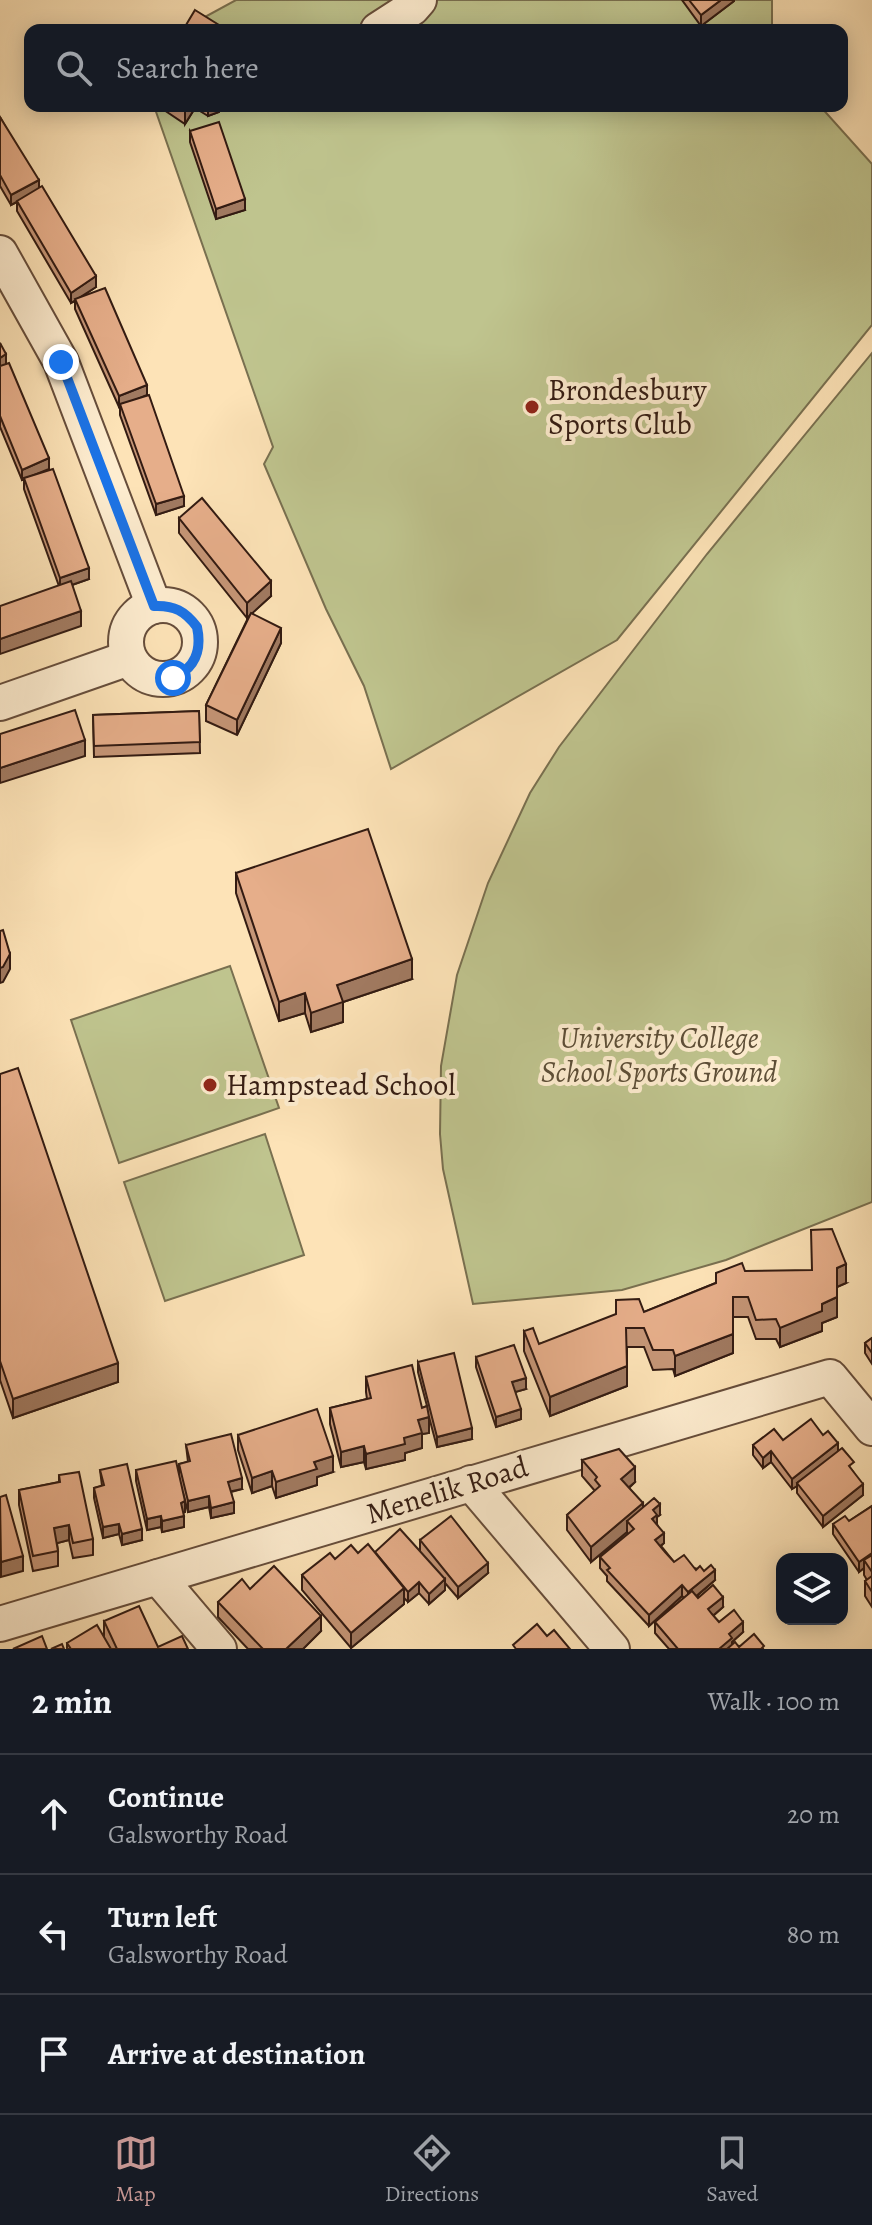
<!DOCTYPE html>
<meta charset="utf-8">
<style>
:root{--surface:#171b24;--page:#20242c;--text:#f1f3f6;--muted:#9ea1a6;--line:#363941;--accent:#c59692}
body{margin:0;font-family:Alegreya,serif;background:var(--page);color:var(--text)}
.controls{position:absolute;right:24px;bottom:24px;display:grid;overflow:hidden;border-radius:16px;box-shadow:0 4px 20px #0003}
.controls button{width:72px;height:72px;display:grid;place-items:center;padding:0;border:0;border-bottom:2px solid var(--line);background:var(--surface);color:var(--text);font:40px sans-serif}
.stop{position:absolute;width:24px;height:24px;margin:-18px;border:6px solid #1a73e8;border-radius:50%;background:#fff}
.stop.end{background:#1a73e8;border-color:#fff;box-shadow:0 2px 8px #0008}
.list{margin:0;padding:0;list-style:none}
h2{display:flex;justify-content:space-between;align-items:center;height:104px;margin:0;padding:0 32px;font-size:34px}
h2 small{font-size:26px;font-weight:400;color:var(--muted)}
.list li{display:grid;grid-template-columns:52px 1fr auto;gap:24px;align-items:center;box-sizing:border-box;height:120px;padding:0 32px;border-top:2px solid var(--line)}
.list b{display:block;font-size:30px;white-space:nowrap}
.list p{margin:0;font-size:26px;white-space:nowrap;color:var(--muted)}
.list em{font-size:26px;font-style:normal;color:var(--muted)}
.icon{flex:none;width:44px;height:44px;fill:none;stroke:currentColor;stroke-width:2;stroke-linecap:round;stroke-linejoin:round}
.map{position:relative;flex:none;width:872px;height:1649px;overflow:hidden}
.search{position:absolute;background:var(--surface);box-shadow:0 4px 20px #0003;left:24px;right:24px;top:24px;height:88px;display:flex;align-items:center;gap:20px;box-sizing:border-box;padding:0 28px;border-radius:16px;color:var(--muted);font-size:30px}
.sheet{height:464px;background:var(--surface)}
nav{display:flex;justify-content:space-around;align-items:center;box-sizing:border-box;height:112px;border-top:2px solid var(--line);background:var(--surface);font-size:22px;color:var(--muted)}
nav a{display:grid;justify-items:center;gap:4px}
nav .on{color:var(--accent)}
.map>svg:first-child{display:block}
</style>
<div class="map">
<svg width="872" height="1649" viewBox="0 0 872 1649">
<rect width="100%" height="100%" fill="#fde3b7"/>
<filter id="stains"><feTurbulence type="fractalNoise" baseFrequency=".0025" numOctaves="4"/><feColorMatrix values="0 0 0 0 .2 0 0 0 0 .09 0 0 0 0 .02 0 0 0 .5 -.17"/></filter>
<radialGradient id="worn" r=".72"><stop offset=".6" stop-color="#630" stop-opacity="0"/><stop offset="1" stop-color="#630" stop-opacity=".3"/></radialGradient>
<g fill="#bfc48e" stroke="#797050" stroke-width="2">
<polygon points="236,0 772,0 772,30 181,30"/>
<polygon points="154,106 820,106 872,164 872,325 617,640 391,769 364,686 326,609 264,464 273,447"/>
<polygon points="872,353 872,1202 726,1260 622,1290 473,1304 443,1169 440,1134 441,1066 457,975 488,883 530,793 559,747 707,554"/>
<polygon points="230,966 279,1108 119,1163 71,1020"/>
<polygon points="265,1134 304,1255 165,1301 124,1182"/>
</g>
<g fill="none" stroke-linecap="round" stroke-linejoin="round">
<g stroke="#664d3b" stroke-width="38">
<g id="minor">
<polyline points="378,30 412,8 419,0"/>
<polyline points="0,253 61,362 154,606"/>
<circle cx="163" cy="642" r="37"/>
<polyline points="0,703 129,658"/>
<polyline points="471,1483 612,1649"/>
<polyline points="158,1577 219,1649"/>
<polyline points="0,1624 830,1377 872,1428"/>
</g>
</g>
<use href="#minor" stroke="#feedd0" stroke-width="34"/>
</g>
<g fill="#c69677" stroke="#331b12" stroke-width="2">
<polygon points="682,0 734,0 734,1 701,26"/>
<polygon points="164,106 223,106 219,112 208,116 195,108 185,124 164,110"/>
<polygon points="0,117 39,188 96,287 81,297 147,395 140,398 184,506 156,515 120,415 120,406 119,407 75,309 75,301 71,303 17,211 17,202 11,205 0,186"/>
<polygon points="190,131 245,210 216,219 190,142"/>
<polygon points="0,343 6,364 49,469 36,475 89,579 72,585 81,626 59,586 24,489 24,480 22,480 0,427"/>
<polygon points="179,518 271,596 252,613 281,643 237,735 206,721 206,705 249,616 247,618 179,533"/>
<polygon points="199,711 200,753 94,757 93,715"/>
<polygon points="236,873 412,979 343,1002 343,1022 311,1032 305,1013 279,1021 236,893"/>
<polygon points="0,1074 118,1382 13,1418 0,1380"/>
<polygon points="745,1271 846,1283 837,1287 837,1317 822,1323 822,1331 780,1347 776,1339 756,1339 748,1317 733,1317 733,1353 675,1376 673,1369 653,1370 644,1347 627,1347 627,1386 550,1416 524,1351 524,1331 539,1344 644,1312"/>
<polygon points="872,1338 872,1364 865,1353 865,1343"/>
<polygon points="476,1357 526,1389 515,1392 521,1419 496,1427 476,1367"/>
<polygon points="418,1362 472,1439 437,1447 429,1417 429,1433 422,1434 422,1448 405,1453 405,1460 366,1469 364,1462 341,1467 330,1424 330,1408 367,1399 366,1392 366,1377 422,1408 427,1406 418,1372"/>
<polygon points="238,1435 333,1472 317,1477 317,1485 276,1498 272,1486 252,1493 238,1450"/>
<polygon points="823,1435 838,1451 854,1473 863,1495 823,1527 797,1493 797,1486 792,1489 771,1462 763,1468 753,1455 753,1445"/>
<polygon points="186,1445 242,1489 231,1492 234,1513 211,1518 209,1507 188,1512 183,1493 185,1512 183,1513 184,1527 162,1532 161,1527 147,1530 136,1481 136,1470 179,1473 179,1464 188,1462"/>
<polygon points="582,1460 635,1482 629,1488 643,1508 660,1515 657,1517 657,1524 664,1543 661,1546 674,1562 704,1571 715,1580 697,1596 723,1607 713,1616 719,1622 743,1632 732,1642 732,1645 764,1649 669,1649 655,1633 655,1622 684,1598 682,1596 649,1626 607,1581 607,1576 600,1568 600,1557 628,1534 627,1532 591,1562 567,1530 567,1515 595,1491 582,1476"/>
<polygon points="100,1470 142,1540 122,1545 119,1534 103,1538 94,1498 94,1488 102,1486"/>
<polygon points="59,1475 93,1539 93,1555 73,1558 69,1540 57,1543 58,1551 58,1566 33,1571 19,1505 19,1490 59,1482"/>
<polygon points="872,1506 872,1607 865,1596 865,1581 867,1580 864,1575 864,1568 859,1572 833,1534 833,1524 849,1521"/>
<polygon points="420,1540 488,1573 458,1598 445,1583 445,1590 429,1604 419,1593 408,1602 404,1598 404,1604 351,1648 302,1590 302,1575 335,1559 358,1553 420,1551"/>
<polygon points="250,1589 321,1631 303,1649 248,1649 218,1617 218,1602"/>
<polygon points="104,1621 158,1647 188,1649 67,1649 67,1643 104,1637"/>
</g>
<g fill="#a17a61" stroke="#331b12" stroke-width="2">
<polygon points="721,0 734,0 734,1 701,26 701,15"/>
<polygon points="187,106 195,106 195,108 185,124 185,108"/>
<polygon points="208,106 223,106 219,112 208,116"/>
<polygon points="39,180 39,190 11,205 11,195"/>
<polygon points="245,199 245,210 216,219 216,209"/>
<polygon points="96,276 96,287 71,303 71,293"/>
<polygon points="6,354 6,365 0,368 0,358"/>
<polygon points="147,385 147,395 119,407 119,396"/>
<polygon points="49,458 49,469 22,480 22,470"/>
<polygon points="184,496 184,506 156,515 156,504"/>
<polygon points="89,568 89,579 60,589 60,578"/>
<polygon points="271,581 271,596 247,618 247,603"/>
<polygon points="81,611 81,626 0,654 0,639"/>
<polygon points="281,628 281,643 237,735 237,720"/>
<polygon points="85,740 85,756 0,783 0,768"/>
<polygon points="10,954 10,969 3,982 0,983 0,968"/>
<polygon points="412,959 412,979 343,1002 343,1022 311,1032 311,1013 337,985"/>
<polygon points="305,993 305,1013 279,1021 279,1002"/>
<polygon points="846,1264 846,1283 837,1287 837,1268"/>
<polygon points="837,1297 837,1317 822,1323 822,1331 780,1347 780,1328 822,1304"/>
<polygon points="733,1334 733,1353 675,1376 675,1356"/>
<polygon points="118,1363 118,1382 13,1418 13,1399"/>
<polygon points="627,1366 627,1386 550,1416 550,1397"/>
<polygon points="526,1378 526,1389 512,1393 512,1382"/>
<polygon points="521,1409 521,1419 496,1427 496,1417"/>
<polygon points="429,1417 429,1433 422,1434 422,1448 405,1453 405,1460 366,1469 366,1454 404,1438 418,1420"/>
<polygon points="472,1428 472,1439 437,1447 437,1437"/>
<polygon points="838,1443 838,1454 797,1483 797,1486 792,1489 792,1479"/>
<polygon points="364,1446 364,1462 341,1467 341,1452"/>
<polygon points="771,1451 771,1462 763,1468 763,1458"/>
<polygon points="333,1456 333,1472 317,1477 317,1485 276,1498 276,1482 314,1462"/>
<polygon points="635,1467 635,1482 621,1494 621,1479"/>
<polygon points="272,1471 272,1486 252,1493 252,1478"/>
<polygon points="242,1478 242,1489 228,1492 228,1482"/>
<polygon points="863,1484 863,1495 823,1527 823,1516"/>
<polygon points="209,1496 209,1507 188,1512 188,1501"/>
<polygon points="185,1501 185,1512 181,1513 181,1503"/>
<polygon points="234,1502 234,1513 211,1518 211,1508"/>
<polygon points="643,1503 643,1519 627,1521 627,1532 591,1562 591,1547"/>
<polygon points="660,1504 660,1515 657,1517 657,1526 652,1529 653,1510"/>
<polygon points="161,1516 161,1527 147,1530 147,1519"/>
<polygon points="184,1516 184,1527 162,1532 162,1521"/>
<polygon points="119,1524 119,1534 103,1538 103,1527"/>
<polygon points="69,1525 69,1540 54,1544 54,1528"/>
<polygon points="142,1529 142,1540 122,1545 122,1534"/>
<polygon points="664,1533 664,1543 655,1550 655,1540"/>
<polygon points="872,1553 872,1563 864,1560 864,1568 859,1572 859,1562"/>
<polygon points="23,1556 23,1571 1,1577 1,1562"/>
<polygon points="488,1563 488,1573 458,1598 458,1587"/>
<polygon points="715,1570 715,1580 688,1603 688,1592"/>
<polygon points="445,1579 445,1590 429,1604 429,1594"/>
<polygon points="419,1582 419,1593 408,1602 408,1592"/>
<polygon points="682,1585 682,1596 649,1626 649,1615"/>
<polygon points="404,1588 404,1604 351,1648 351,1633"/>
<polygon points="723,1597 723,1607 708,1620 708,1609"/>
<polygon points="321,1616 321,1631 303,1649 286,1649"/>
<polygon points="743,1622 743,1632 732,1642 732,1649 719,1649 729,1634"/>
</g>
<g fill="#e6ae8a" stroke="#331b12" stroke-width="2">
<polygon points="689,0 721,0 701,15"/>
<polygon points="195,10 227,30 183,30"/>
<polygon points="0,117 39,180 11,195 0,175"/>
<polygon points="219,122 245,199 216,209 190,131"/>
<polygon points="42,186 96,276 71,293 17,201"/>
<polygon points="105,288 147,385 119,396 75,299"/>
<polygon points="0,343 6,354 0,358"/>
<polygon points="9,363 49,458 22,470 0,416 0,366"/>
<polygon points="149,395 184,496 156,504 120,404"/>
<polygon points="53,469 89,568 60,578 24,478"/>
<polygon points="202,498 271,581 247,603 179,518"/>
<polygon points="71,581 81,611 0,639 0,606"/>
<polygon points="251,613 281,628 237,720 206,705"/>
<polygon points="75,710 85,740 0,768 0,734"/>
<polygon points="199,711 200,742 94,746 93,715"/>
<polygon points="368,829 412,959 337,985 343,1002 311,1013 305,993 279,1002 236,873"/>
<polygon points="3,930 10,954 3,967 0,968 0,931"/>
<polygon points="18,1068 118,1363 13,1399 0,1361 0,1074"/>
<polygon points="832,1229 846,1264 837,1268 837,1297 822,1304 822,1311 780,1328 776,1319 756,1320 748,1297 733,1297 733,1334 675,1356 673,1350 653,1350 644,1328 626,1328 627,1366 550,1397 524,1331 533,1328 539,1344 616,1314 616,1300 639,1299 644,1312 716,1283 716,1273 742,1263 745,1271 812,1270 811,1230"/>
<polygon points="872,1338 872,1353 865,1343"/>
<polygon points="514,1345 526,1378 512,1382 521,1409 496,1417 476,1357"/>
<polygon points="454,1353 472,1428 437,1437 418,1362"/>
<polygon points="412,1365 422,1408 427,1406 429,1417 418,1420 422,1433 404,1438 405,1444 366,1454 364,1446 341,1452 330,1408 371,1398 366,1377"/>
<polygon points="317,1409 333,1456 314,1462 317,1469 276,1482 272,1471 252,1478 238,1435"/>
<polygon points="811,1419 823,1435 828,1431 838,1443 792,1479 771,1451 763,1458 753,1445 774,1429 783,1440"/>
<polygon points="231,1434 242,1478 228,1482 234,1502 211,1508 209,1496 188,1501 179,1464 190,1461 186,1445"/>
<polygon points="842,1448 854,1462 849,1466 863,1484 823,1516 797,1483"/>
<polygon points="619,1449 635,1467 621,1479 643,1503 591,1547 567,1515 600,1486 595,1480 597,1477 582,1460"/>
<polygon points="176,1461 185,1501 181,1503 184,1516 162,1521 161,1516 147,1519 136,1470"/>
<polygon points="127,1464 142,1529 122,1534 119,1524 103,1527 94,1488 104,1485 100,1470"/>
<polygon points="79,1472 93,1539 73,1543 69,1525 54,1528 58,1551 33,1556 19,1490 60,1482 59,1475"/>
<polygon points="6,1495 23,1556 1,1562 0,1497"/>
<polygon points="654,1498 660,1504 653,1510 657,1515 652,1519 664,1533 655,1540 665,1552 674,1562 684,1555 696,1570 700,1566 704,1571 711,1565 715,1570 688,1592 682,1585 649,1615 607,1570 610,1568 600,1557 634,1529 627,1521"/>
<polygon points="872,1506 872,1553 859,1562 833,1524 845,1516 849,1521"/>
<polygon points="451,1516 488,1563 458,1587 420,1540"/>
<polygon points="400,1529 445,1579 429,1594 419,1582 408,1592 375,1552"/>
<polygon points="368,1544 404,1588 351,1633 302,1575 330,1553 335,1559 351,1545 358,1553"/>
<polygon points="872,1555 872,1572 864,1560"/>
<polygon points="274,1566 321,1616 286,1649 263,1649 218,1602 242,1579 250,1589"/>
<polygon points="872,1576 872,1592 865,1581"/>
<polygon points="713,1585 723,1597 708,1609 712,1614 719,1622 734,1610 743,1622 729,1634 732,1638 719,1649 678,1649 655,1622 692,1591 698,1598"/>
<polygon points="139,1606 158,1647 182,1636 188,1649 117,1649 104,1621"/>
<polygon points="537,1624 547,1636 554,1630 570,1649 516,1649 513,1645"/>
<polygon points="97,1625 111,1649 71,1649 67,1643"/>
<polygon points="754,1634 764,1646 761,1649 727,1649 735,1642 739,1647"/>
<polygon points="42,1636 47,1649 13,1649"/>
<polygon points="62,1644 64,1649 51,1649"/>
</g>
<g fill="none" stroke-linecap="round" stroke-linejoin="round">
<path stroke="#1a73e8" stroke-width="10" d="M 61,362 L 154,606 C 174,605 185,611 197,627 C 202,651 195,668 173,678"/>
</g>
<g fill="#8f2418" stroke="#feedd0" stroke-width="3">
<circle cx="532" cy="407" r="8"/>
<circle cx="210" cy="1085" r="8"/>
</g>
<g text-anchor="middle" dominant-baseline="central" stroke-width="8" stroke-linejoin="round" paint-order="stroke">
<g font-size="30" fill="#331b12" stroke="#feedd0" text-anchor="start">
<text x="548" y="390">Brondesbury<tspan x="548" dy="34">Sports Club</tspan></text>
<text x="226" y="1085">Hampstead School</text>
</g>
<g font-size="30" font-style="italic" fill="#5d4e37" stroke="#feedd0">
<text x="659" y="1038">University College<tspan x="659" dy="34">School Sports Ground</tspan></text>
</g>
<g font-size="30" fill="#331b12" stroke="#feedd0">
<text transform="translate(447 1490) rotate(-17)">Menelik Road</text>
</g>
</g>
<rect width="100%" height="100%" filter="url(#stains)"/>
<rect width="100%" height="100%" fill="url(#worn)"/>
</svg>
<div class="controls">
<button><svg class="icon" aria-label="layers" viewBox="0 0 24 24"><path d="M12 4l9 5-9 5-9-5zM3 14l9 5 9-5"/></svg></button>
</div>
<div class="stop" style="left:173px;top:678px"></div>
<div class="stop end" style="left:61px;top:362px"></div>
<div class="search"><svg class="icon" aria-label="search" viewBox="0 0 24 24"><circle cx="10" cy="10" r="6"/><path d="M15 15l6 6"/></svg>Search here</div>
</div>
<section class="sheet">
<h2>2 min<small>Walk · 100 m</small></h2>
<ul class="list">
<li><svg class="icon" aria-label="ahead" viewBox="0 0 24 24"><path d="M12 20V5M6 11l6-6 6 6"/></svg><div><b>Continue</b><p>Galsworthy Road</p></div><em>20 m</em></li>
<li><svg class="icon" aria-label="left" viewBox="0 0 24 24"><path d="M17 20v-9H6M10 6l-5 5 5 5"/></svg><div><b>Turn left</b><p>Galsworthy Road</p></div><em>80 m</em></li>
<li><svg class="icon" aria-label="arrive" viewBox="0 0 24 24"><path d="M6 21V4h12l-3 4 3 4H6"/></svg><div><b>Arrive at destination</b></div></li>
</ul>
</section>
<nav>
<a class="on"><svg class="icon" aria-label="map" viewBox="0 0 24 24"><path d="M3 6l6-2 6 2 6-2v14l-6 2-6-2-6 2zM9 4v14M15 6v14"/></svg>Map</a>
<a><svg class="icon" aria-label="directions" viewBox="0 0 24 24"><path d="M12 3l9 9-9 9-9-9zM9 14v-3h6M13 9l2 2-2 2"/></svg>Directions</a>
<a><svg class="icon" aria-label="saved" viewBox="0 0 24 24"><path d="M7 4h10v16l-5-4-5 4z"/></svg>Saved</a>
</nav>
